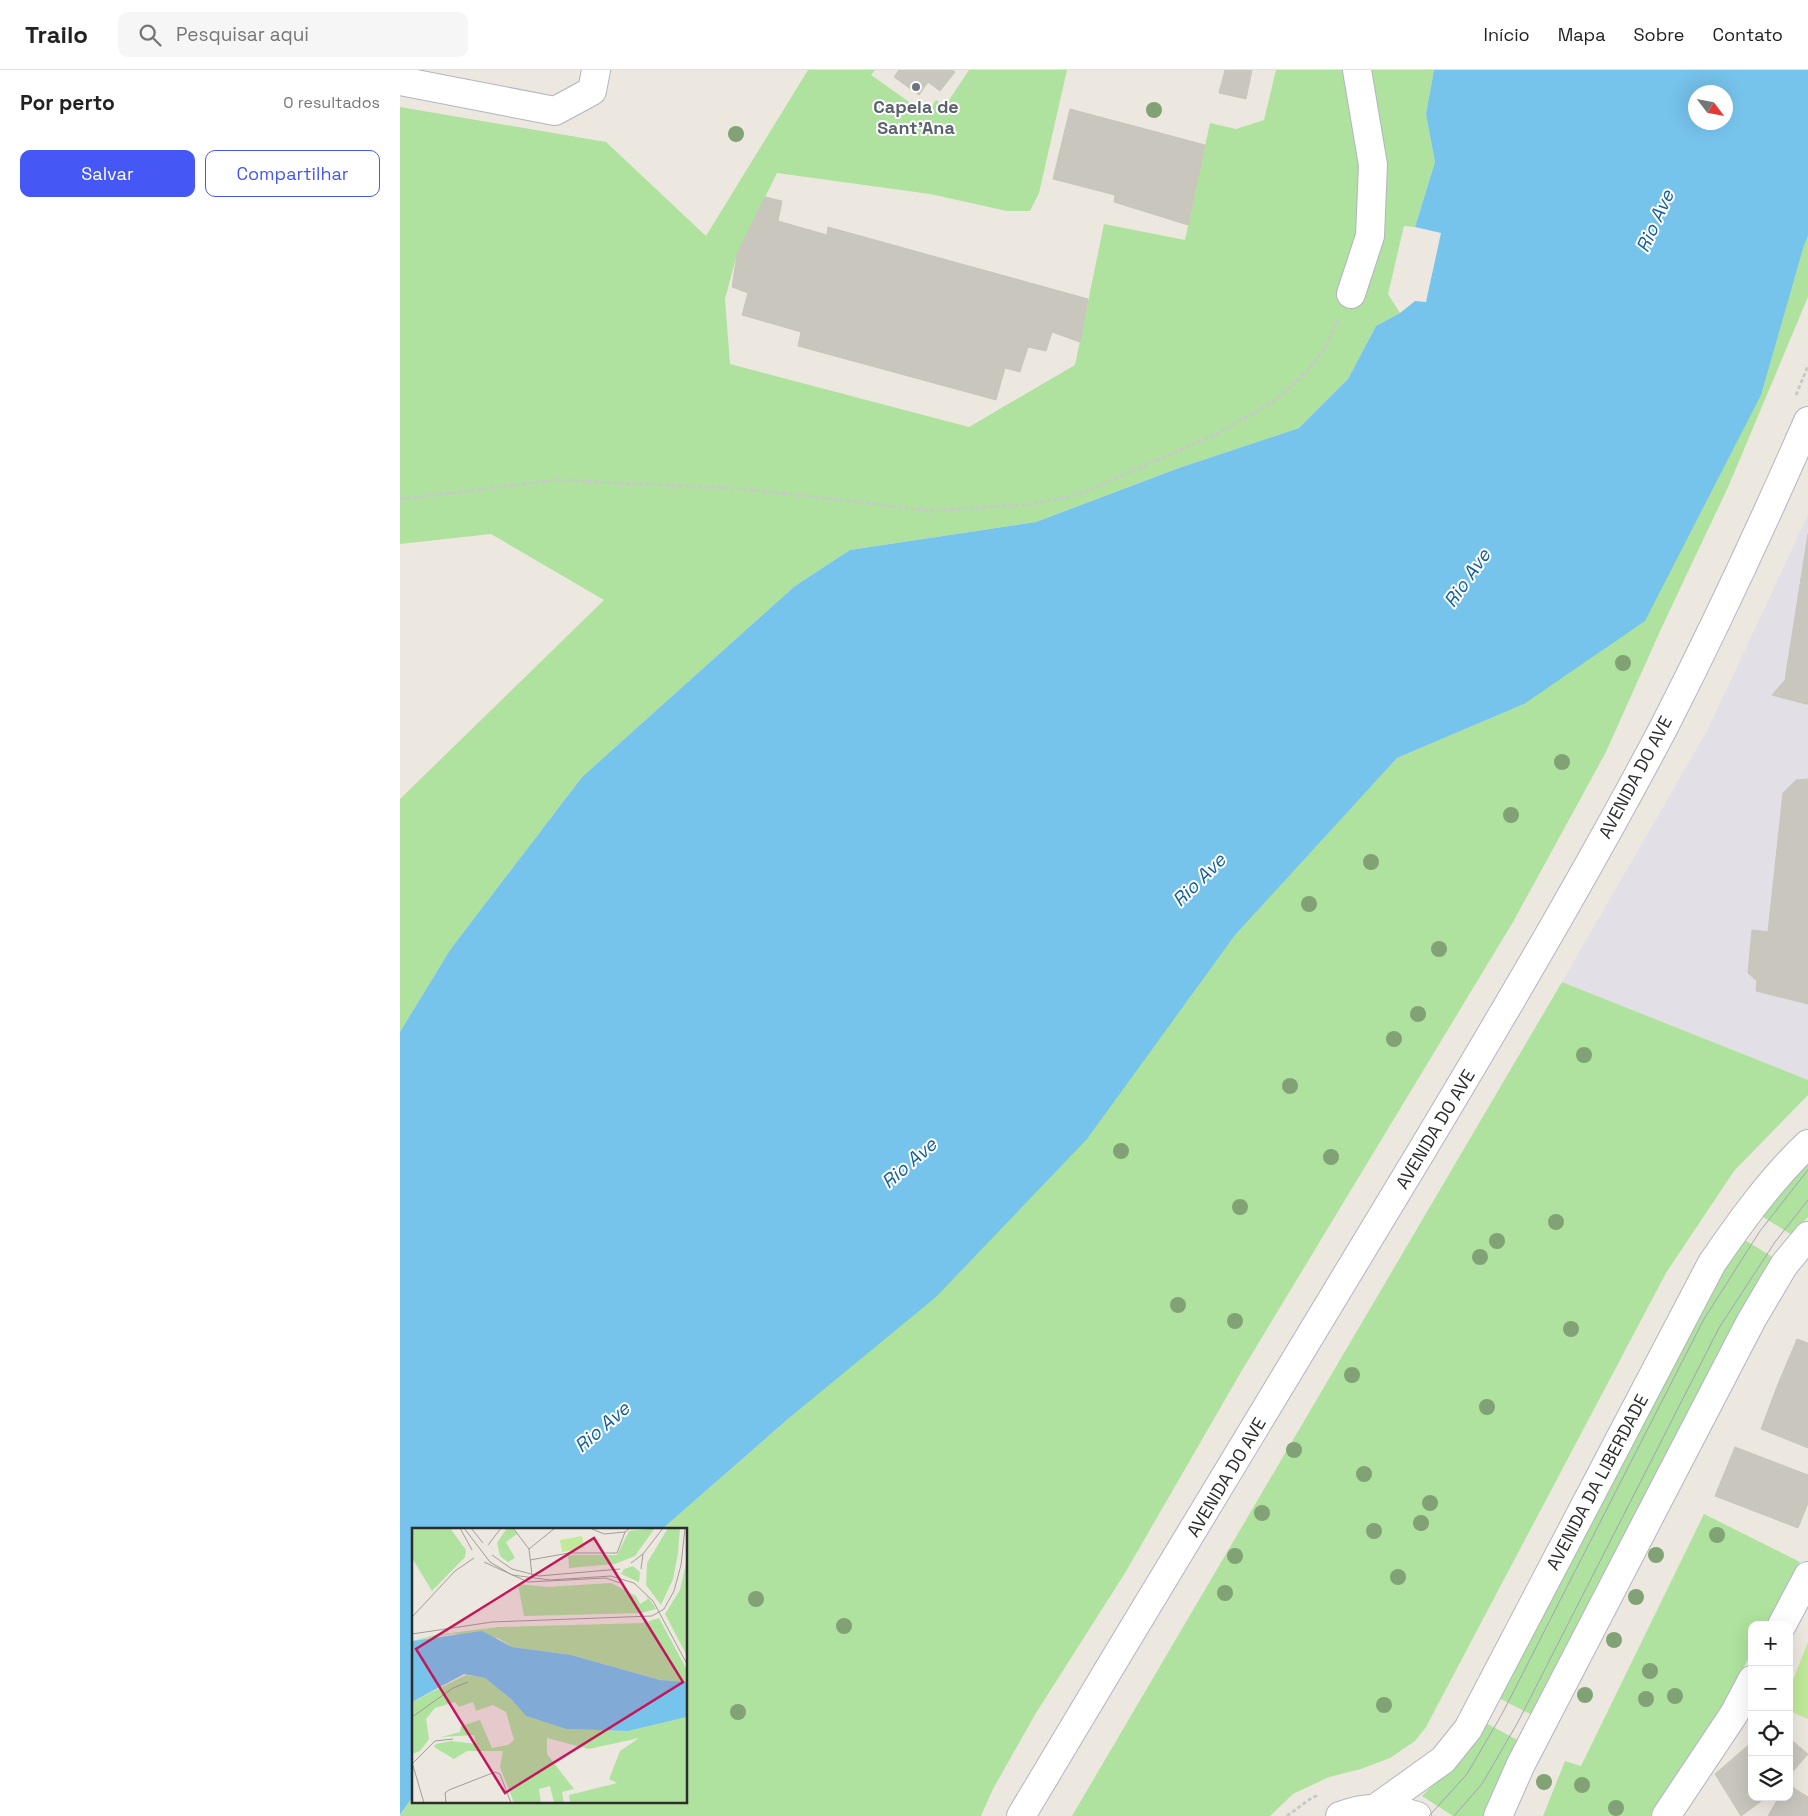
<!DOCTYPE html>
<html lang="pt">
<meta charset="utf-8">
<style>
:root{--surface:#fff;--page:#f6f6f6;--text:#222;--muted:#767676;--line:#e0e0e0;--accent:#4557f5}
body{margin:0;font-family:"Space Grotesk",sans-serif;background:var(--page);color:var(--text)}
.controls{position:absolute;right:15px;bottom:15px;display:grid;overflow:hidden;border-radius:10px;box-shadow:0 5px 20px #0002}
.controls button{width:45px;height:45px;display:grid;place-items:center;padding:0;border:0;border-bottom:1px solid var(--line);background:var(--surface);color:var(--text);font:25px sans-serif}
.compass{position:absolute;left:1288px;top:15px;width:45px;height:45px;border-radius:50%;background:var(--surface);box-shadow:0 5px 20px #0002;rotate:122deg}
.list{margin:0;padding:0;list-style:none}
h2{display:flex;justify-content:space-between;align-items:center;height:65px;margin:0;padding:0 20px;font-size:21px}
h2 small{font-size:16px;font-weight:400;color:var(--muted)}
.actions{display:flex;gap:10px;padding:15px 20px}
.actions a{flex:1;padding:11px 0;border:1px solid var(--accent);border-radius:10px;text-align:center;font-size:18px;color:var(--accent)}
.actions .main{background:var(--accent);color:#fff}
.icon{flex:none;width:28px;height:28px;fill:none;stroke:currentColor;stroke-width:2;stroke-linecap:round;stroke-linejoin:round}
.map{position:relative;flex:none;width:1408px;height:1746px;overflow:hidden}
header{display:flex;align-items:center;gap:30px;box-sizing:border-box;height:70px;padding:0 25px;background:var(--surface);border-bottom:1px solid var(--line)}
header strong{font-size:24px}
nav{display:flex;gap:28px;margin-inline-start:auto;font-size:18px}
.search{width:350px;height:45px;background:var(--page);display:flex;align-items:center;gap:12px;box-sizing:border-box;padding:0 18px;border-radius:10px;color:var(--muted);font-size:19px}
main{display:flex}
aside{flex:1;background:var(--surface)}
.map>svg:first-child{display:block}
</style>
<header>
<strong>Trailo</strong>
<div class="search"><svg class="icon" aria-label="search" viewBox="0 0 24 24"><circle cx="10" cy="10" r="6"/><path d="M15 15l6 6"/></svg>Pesquisar aqui</div>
<nav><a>Início</a><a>Mapa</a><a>Sobre</a><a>Contato</a></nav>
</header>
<main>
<aside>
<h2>Por perto<small>0 resultados</small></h2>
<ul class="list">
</ul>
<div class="actions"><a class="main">Salvar</a><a>Compartilhar</a></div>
</aside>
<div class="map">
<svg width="1408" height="1746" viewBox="0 0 1408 1746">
<rect width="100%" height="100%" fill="#ede8df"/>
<polygon fill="#e2dfe6" points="1408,445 1408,1010 1162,912 1308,659"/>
<g fill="#afe29e">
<polygon points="408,0 475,0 471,5 526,44 536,30 545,36 569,0 667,0 639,123 630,141 607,141 530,124 377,103 337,184 325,229 330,294 569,357 675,295 704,154 785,170 810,53 836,59 864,50 876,0 1034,0 1026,44 1035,92 1015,157 1004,156 988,224 1000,243 976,256 948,309 899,358 779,398 636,452 450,480 395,516 182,707 50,880 0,962 0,729 204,530 91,464 0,474 0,37 206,72 306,166"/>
<polygon points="1408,166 1408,227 1329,415 1261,559 1206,682 1113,852 841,1302 725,1503 636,1643 593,1719 581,1746 0,1746 14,1725 14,1732 286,1732 286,1460 261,1460 389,1348 997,688 1124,634"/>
<polygon points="1162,912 1408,1010 1408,1025 1334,1101 1266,1203 1026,1657 1015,1671 990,1688 961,1699 929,1707 893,1724 870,1746 672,1746"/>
<polygon points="1408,1088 1408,1147 1392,1165 1360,1145"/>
<polygon points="1340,1167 1379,1191 1136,1647 1093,1625"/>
<polygon points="1304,1444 1400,1492 1366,1555 1352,1555 1352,1582 1332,1620 1251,1746 1143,1746 1165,1691 1181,1696"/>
<polygon points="1082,1651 1123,1673 1086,1746 1053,1746 1022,1726 1044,1704"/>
</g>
<polygon fill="#c1e99a" points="1408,1572 1408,1649 1389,1641 1389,1620"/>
<path fill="#76c3ec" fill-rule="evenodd" d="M 1034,0 L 1408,0 L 1408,166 L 1404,175 L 1361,325 L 1245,551 L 1124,634 L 997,688 L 835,865 L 687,1069 L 536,1227 L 389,1348 L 261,1460 L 14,1460 L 14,1725 L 0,1745 L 0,962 L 50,880 L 182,707 L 395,516 L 450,480 L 636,452 L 779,398 L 899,358 L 948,309 L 976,256 L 1000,243 L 1015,231 L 1026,232 L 1041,163 L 1015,157 L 1035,92 L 1026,44 ZM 1296,22 L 1326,22 L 1326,52 L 1296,52 Z"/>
<g fill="#c9c6be" stroke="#c9c5b9">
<polygon points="499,0 552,0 555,2 540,21 528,12 519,25 494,7"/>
<polygon points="825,0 852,0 846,29 819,23"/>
<polygon points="670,39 805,75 788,155 714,132 715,125 653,109"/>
<polygon points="365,127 382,131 378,151 427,165 428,157 688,229 680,272 652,262 646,281 628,277 620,302 605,298 596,330 398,276 401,262 342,245 348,223 332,217 337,184"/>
<polygon points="1408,464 1408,634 1406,634 1372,625 1385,610"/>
<polygon points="1408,709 1408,934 1356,921 1357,911 1348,903 1352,860 1368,862 1383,723 1396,710"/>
<polygon points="1397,1269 1408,1273 1408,1326 1378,1314"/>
<polygon points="1378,1314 1408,1326 1408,1378 1361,1359"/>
<polygon points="1335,1377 1408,1405 1408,1433 1398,1458 1315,1426"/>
<polygon points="1389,1668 1408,1684 1389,1706"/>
<polygon points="1352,1672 1352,1727 1367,1727 1341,1746 1315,1704"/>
<polygon points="1389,1715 1408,1727 1408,1746 1368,1746 1379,1727 1389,1727"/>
</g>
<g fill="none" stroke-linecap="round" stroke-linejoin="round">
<g stroke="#b2b4bf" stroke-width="30">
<g id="minor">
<polyline points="0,11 155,41 192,21 196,0"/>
<polyline points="951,224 970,166 973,95 957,0"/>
<polyline points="1382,1555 1408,1506"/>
<path d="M 976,1738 L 1043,1690 L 1068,1659 L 1312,1193 C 1341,1151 1371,1109 1408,1074"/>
<path d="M 621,1746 C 754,1522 891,1300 1024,1077 C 1107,938 1189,799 1264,657 C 1315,557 1363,454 1408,351"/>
<path d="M 940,1746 C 965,1736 992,1737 1017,1746"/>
<polyline points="1098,1746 1121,1694 1351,1251 1384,1195 1408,1166"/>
<polyline points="1266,1746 1334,1644 1352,1610"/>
</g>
</g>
<g stroke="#c8c8c8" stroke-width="3" stroke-dasharray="4 2.5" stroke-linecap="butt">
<polyline points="1396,325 1408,296"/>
<polyline points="0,429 157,410 346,419 533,441 631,434 680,424 819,363 874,331 906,303 925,278 938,250"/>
<polyline points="887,1746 910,1729 918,1725"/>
</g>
<use href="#minor" stroke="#fff" stroke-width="28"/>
<g stroke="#a2a3b6" stroke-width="1">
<polyline points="1029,1746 1067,1704 1102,1644 1304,1249 1360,1161 1408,1100"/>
<polyline points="1054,1746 1082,1714 1118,1652 1319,1258 1375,1172 1408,1130"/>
</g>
</g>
<g fill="#80a274">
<circle cx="754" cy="40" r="8"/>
<circle cx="336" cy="64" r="8"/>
<circle cx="1223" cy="593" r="8"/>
<circle cx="1162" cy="692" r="8"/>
<circle cx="1111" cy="745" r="8"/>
<circle cx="971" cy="792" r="8"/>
<circle cx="909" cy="834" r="8"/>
<circle cx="1039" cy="879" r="8"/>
<circle cx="1018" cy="944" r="8"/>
<circle cx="994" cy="969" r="8"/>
<circle cx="1184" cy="985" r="8"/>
<circle cx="890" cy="1016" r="8"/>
<circle cx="721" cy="1081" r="8"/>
<circle cx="931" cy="1087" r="8"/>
<circle cx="840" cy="1137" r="8"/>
<circle cx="1156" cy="1152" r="8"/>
<circle cx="1097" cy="1171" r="8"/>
<circle cx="1080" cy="1187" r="8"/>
<circle cx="778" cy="1235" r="8"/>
<circle cx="835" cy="1251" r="8"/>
<circle cx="1171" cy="1259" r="8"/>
<circle cx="952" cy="1305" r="8"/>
<circle cx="1087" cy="1337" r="8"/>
<circle cx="894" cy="1380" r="8"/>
<circle cx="964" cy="1404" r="8"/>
<circle cx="1030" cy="1433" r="8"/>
<circle cx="862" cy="1443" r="8"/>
<circle cx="1021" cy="1453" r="8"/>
<circle cx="974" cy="1461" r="8"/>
<circle cx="1317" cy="1465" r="8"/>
<circle cx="1256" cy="1485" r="8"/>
<circle cx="835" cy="1486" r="8"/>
<circle cx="998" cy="1507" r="8"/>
<circle cx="825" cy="1523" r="8"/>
<circle cx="1236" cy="1527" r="8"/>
<circle cx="356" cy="1529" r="8"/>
<circle cx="444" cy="1556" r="8"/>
<circle cx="1214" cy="1570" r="8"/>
<circle cx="1250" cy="1601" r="8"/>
<circle cx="1185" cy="1625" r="8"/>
<circle cx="1275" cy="1626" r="8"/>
<circle cx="1246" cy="1629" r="8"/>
<circle cx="984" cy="1635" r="8"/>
<circle cx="338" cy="1642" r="8"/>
<circle cx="1144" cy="1712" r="8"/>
<circle cx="1182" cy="1715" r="8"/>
<circle cx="1216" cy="1738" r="8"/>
</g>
<circle fill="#6b7280" stroke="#fff" stroke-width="2" cx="516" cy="17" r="5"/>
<g text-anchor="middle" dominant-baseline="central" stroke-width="4" stroke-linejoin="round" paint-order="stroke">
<g font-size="18" font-weight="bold" fill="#5b616d" stroke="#fff">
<text x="516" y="36">Capela de<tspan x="516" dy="21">Sant'Ana</tspan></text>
</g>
<g font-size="18" fill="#2c2c2c" stroke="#fff">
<text transform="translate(1235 707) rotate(-62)">AVENIDA DO AVE</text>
<text transform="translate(1035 1059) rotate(-59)">AVENIDA DO AVE</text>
<text transform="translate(826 1407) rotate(-59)">AVENIDA DO AVE</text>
<text transform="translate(1197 1412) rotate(-62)">AVENIDA DA LIBERDADE</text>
</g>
<g font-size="19" font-style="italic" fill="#12609b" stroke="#fff">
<text transform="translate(1255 151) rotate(-66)">Rio Ave</text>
<text transform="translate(1067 508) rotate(-55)">Rio Ave</text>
<text transform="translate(799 810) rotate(-45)">Rio Ave</text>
<text transform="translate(509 1093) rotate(-41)">Rio Ave</text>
<text transform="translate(202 1357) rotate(-41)">Rio Ave</text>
</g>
</g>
<g transform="translate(12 1458)">
<rect width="275" height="275" fill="#ede8df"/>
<path d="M 0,0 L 38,0 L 54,22 L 53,29 L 20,63 L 0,30 ZM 95,0 L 100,0 L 105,6 L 94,14 L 103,30 L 96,34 L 88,28 L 85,15 ZM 243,0 L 223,28 L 203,36 L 157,40 L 156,27 L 205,27 L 217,3 ZM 256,0 L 268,0 L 266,25 L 261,51 L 249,77 L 234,57 L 235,35 ZM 275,31 L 275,128 L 253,86 L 268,62 ZM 221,38 L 228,44 L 227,54 L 209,46 L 212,41 ZM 199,55 L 224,68 L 228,76 L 236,71 L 234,66 L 244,81 L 230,85 L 112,88 L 106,56 L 135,59 ZM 247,90 L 275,142 L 275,154 L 248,152 L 159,127 L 100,119 L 86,110 L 40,106 L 0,113 L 23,107 L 86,99 L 231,95 ZM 54,147 L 73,150 L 99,171 L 114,188 L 154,201 L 216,203 L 275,189 L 275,275 L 158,275 L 157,267 L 205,255 L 197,251 L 208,223 L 227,210 L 177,221 L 135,210 L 135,226 L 162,261 L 150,264 L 152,275 L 142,275 L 138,258 L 127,261 L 129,275 L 102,275 L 88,239 L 91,223 L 55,223 L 42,231 L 22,219 L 24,216 L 39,213 L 64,216 L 62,207 L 29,209 L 48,204 L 49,198 L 68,192 L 80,220 L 96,217 L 102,212 L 94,184 L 81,177 L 64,183 L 61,174 L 47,179 L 43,174 L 23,180 L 14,191 L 17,211 L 8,223 L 0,226 L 0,174 Z" fill="#afe29e"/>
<path d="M 170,8 L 172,20 L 150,24 L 148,12 Z" fill="#c1e99a"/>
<path d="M 70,103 L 100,119 L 159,127 L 248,152 L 275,154 L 275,189 L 216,203 L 154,201 L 114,188 L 99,171 L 73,150 L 52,146 L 0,174 L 0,113 Z" fill="#76c3ec"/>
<path fill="none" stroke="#a09d97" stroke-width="1" d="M 48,0 L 60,22M 52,0 L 78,34 L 100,47 L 138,52 L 199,48 L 222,55 L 241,73 L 275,136M 59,0 L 71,15M 101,0 L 117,21 L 120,47M 178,0 L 192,6 L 213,4 L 218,0M 76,17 L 89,0M 117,21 L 143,0M 80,27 L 100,41 L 127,48 L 208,41M 118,32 L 157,25 L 205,25 L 213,4M 72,34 L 116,54 L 194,50 L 208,55M 219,35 L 231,26 L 251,0M 229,41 L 231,26M 0,89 L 43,43 L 62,30M 0,106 L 80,94 L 240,88 L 252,81 L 262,63 L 269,37 L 273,0M 0,189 L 41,160 L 56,154M 0,234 L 12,275M 0,236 L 23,213 L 41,211M 34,275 L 33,265 L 37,262 L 83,244 L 88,246 L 99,275"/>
<path fill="#c2185b" fill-opacity="0.15" stroke="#c2185b" stroke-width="2.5" d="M 182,10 L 271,154 L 93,265 L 4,121 Z"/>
<rect width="275" height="275" fill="none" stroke="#2c2c2c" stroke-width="2.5"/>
</g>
</svg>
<div class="controls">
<button>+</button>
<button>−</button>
<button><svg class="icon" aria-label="locate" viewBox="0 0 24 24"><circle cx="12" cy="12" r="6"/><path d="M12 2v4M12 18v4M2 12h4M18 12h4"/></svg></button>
<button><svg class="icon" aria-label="layers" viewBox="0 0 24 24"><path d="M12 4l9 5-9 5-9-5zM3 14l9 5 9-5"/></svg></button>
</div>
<svg class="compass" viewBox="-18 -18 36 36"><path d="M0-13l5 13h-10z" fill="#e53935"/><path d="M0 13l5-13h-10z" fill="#767676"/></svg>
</div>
</main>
